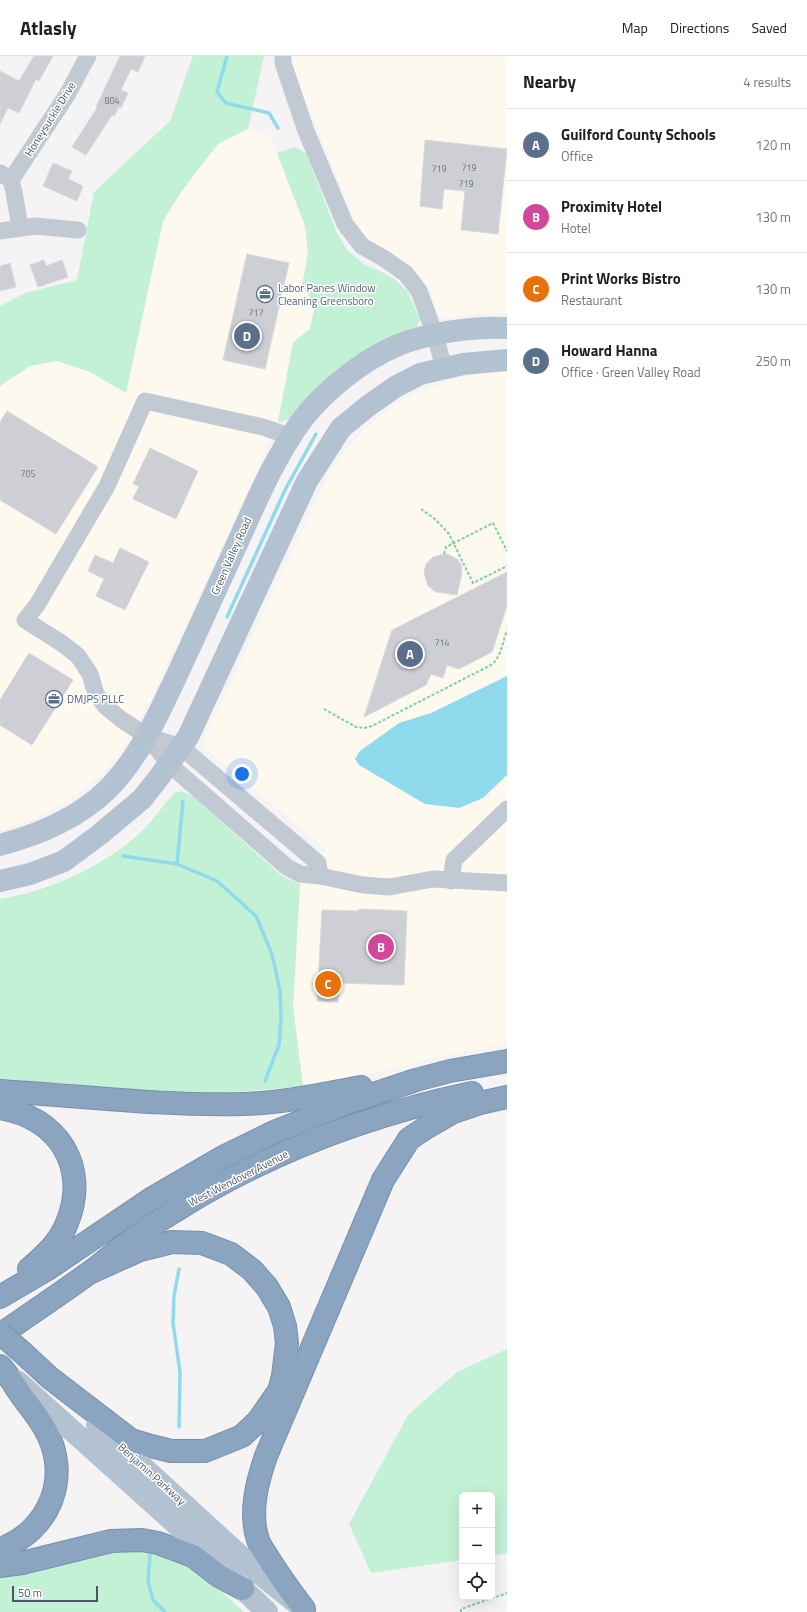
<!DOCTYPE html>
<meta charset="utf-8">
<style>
:root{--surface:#fff;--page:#f2f2f2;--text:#202124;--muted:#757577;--line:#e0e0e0;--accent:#1a73e8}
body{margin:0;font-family:"Titillium Web",sans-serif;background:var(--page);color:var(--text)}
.controls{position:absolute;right:12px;bottom:12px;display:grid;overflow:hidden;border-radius:6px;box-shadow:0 4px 16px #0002}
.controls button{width:36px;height:36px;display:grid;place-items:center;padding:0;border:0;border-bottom:1px solid var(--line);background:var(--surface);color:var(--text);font:20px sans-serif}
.scale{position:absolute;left:12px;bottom:10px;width:86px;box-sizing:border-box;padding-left:4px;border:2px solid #4a5661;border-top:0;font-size:11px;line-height:14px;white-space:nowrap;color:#4a5661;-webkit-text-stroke:3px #fff;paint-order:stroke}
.you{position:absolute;left:242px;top:718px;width:14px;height:14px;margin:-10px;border:3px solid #fff;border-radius:50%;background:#1a73e8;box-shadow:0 0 0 6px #1a73e833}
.badge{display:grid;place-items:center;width:26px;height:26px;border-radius:50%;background:var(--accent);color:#fff;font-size:13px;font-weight:700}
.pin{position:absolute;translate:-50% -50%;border:2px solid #fff;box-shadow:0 1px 4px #0006}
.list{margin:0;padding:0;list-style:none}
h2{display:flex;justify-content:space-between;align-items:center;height:52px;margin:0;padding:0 16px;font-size:17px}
h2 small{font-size:13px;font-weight:400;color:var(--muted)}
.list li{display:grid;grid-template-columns:26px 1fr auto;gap:12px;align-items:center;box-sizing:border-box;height:72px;padding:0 16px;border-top:1px solid var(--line)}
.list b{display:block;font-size:15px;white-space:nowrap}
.list p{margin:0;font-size:13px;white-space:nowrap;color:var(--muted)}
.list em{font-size:13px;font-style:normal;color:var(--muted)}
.icon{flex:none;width:22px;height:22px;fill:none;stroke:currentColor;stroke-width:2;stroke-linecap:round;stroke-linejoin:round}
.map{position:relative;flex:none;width:507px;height:1556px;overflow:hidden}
header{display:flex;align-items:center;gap:24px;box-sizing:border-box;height:56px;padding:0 20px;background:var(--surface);border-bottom:1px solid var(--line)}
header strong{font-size:19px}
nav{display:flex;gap:22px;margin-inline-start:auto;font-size:14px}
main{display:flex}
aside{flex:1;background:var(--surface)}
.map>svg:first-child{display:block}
</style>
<header>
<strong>Atlasly</strong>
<nav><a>Map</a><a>Directions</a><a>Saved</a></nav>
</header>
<main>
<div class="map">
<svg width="507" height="1556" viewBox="0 0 507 1556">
<rect width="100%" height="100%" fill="#f5f3f3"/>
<g fill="#fdf9ef">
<polygon points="290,0 507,0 507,257 473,258 445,263 439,261 430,234 418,217 404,204 374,189 363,179 355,165 291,9"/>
<polygon points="248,73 270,80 305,171 308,197 302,230 315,248 310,273 293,286 278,366 265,389 265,397 150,645 123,693 107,713 76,740 41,760 0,775 0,330 30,310 57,305 90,316 126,336 163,165 181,136 218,87"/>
<polygon points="507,314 507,988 450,998 377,1016 303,1030 293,951 300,828 326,793 205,692 204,684 329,417 347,392 371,367 395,348 418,336 451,324 485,316"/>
</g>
<g fill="#c3f1d5">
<polygon points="193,0 264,0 248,73 218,88 181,136 163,165 126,337 90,316 57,305 30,310 0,330 0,250 25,237 77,224 94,136 170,65"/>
<polygon points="294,91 306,97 337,177 347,194 362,207 386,218 397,225 408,236 420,264 416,274 291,362 284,365 278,366 293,286 310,273 315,248 302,230 308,197 305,170 277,97"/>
<path d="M 181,735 L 194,741 L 282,820 L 300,828 L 293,951 L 303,1030 L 249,1035 L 174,1038 L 0,1025 L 0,843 C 50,835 99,812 138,779 C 151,767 162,751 174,737 Z"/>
<polygon points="507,1293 507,1497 492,1500 492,1439 462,1439 462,1504 371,1517 349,1468 408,1359 457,1316"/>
<polygon points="134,1491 177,1502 204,1519 244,1556 0,1556 0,1519"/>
</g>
<polygon fill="#90daee" points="507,620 507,719 483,742 459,752 425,748 359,709 355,703 360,695 399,667 431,657"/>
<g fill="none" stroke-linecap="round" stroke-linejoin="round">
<g stroke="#90daee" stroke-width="3.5">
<polyline points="227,0 217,36 226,47 269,57 278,72"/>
<polyline points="227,561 286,432 316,378"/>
<polyline points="123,800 177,808 217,825 256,860 272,898 280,935 281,962 279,989 265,1025"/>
<polyline points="177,808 183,745"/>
<polyline points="179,1371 180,1316 173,1267 174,1240 179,1213"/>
<polyline points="150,1499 148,1525 153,1544 165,1556"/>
</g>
</g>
<g fill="#cdcfd5" stroke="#d7d9de">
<polygon points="34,0 53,0 39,25 36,23 19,57 8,52 0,68 0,15 19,25"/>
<polygon points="120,0 145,0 138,16 131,13 121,34 128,37 121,52 119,51 114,60 112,59 86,99 72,91 97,52 96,51"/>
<polygon points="425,84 507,93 498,178 461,174 465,135 444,133 442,153 420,150"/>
<polygon points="53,107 72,115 68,123 83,130 77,145 43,130"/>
<polygon points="247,198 289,207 265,313 223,304"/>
<polygon points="44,204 46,210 62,204 68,221 38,231 30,209"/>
<polygon points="10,207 16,231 0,235 0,210"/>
<polygon points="7,355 98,411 56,478 0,444 0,366"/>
<polygon points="150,392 198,415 176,463 133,443 139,430 133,428"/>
<polygon points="120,492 149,506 125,554 96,540 104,523 88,515 95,499 113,507"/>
<polygon points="444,498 447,498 457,503 461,508 462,517 457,539 436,536 428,530 424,517 426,508 433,501"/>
<polygon points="507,516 507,550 492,596 459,613 447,609 443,622 431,618 426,629 364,661 392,574"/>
<polygon points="29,597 73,624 32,689 0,669 0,644"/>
<polygon points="359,853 407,855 404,929 339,927 338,946 317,945 322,854 359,855"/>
</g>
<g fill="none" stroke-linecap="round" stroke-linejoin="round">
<g stroke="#7690ad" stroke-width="24">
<g id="highway">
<path d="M 0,1035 C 81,1040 162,1050 243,1048 C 283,1047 322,1038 361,1031"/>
<path d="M 0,1052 C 58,1061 90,1111 67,1167 C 60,1186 44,1200 29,1213"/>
<polyline points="0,1241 46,1214 151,1143 225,1100 272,1077 347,1047 416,1024 450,1015 507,1005"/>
<path d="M 0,1279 C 30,1258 60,1238 89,1217 C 103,1207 116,1195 130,1185 C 145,1173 162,1163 178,1153 C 268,1097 368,1059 472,1037"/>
<polyline points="23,1297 50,1322 131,1384 151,1390 171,1395 205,1395 242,1380 258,1365 279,1335 283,1320 287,1287 285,1270 279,1251 267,1231 252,1214 231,1198 202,1187 172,1186 140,1194 91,1216"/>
<path d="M 0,1310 C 9,1319 16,1332 24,1343 C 31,1352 39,1362 45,1373 C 72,1420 50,1475 0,1493"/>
<polyline points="0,1510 22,1507 111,1485 142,1484 158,1487 193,1500 219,1520 243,1533"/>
<path d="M 304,1553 C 291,1536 278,1518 267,1500 C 264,1495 260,1490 258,1484 C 249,1457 257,1426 266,1400 L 383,1124 L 409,1083 L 427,1071 L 453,1056 L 480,1047 L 507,1041"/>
</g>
</g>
<g stroke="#7ad0a6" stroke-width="2" stroke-dasharray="3 2" stroke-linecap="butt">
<polyline points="421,453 435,463 449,478 473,527 507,510"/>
<polyline points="444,498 446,491 450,489 493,467 507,495"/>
<path d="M 324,653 L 356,671 L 364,672 L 372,670 L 491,609 C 501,602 503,585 507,574"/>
<polyline points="461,1556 461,1553 507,1537"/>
</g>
<g stroke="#c1cad2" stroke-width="17">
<polyline points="283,0 283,7 306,75 345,168 362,190 385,203 406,218 419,235 435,279 444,312"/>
<polyline points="0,117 11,124 14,136 20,171"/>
<polyline points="11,124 67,39 88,0"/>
<polyline points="0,175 35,170 78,174"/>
<polyline points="292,381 263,371 145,345 107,430 37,549 25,564 63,588 78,600 90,618 96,638 105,650 122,664 147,680 181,691 318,807 320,820"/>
<polyline points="147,680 169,708 287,811 300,818 320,820 363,829 389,831 433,823 507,827"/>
<polyline points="451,825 454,804 507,753"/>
</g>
<g stroke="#b3c2d1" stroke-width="22">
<path d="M 0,789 C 40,778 79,762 109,732 C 140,700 158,659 177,619 C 199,572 220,525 242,477 C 259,439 277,398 302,364 C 324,335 363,304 396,290 C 426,277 475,270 507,272"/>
<polyline points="0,825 30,818 64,805 99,779 142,743 160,720 188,681 307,425 341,372 368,350 395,331 420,318 463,308 507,304"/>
<polyline points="17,1325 206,1495 243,1533 267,1556"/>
<polyline points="97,1369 260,1518 295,1546"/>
</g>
<use href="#highway" stroke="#8ba5c1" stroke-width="22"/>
<g stroke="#7690ad" stroke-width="24" stroke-linecap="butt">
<polyline id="highway-bridge" points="0,1277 23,1297"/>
</g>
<use href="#highway-bridge" stroke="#8ba5c1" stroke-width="22"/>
</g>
<defs>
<g id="office-ring" transform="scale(0.9)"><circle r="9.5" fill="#fff" stroke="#5c6f8a" stroke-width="1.5"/><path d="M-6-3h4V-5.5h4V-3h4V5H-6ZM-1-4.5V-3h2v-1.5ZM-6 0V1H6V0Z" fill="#5c6f8a"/></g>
</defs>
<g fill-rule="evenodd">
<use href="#office-ring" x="265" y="238"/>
<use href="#office-ring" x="54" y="643"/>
</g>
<g text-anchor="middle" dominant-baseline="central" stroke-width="3" stroke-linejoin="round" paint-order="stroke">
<g font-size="9" fill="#6b747e">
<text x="112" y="44">804</text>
<text x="469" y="111">719</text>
<text x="439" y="112">719</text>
<text x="466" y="127">719</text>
<text x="256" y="256">717</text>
<text x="28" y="417">705</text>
<text x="442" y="586">714</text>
</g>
<g font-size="11" fill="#4a5661" stroke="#fff">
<text transform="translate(50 63) rotate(-58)">Honeysuckle Drive</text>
<text transform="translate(231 500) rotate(-66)">Green Valley Road</text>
<text transform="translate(238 1122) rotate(-27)">West Wendover Avenue</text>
<text transform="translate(152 1418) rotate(42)">Benjamin Parkway</text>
</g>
<g font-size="11" fill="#4e5e75" stroke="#fff" text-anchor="start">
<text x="278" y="232">Labor Panes Window<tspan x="278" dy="13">Cleaning Greensboro</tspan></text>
<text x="67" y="643">DMJPS PLLC</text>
</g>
</g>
</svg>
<div class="controls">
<button>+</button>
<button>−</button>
<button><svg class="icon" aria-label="locate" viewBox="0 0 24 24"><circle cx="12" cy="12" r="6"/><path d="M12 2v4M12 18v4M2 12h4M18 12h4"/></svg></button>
</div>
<div class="scale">50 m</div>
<div class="you"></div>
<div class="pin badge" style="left:410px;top:598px;background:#5c6f8a">A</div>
<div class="pin badge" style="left:381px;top:891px;background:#d1479c">B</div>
<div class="pin badge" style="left:328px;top:928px;background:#e8710a">C</div>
<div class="pin badge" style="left:247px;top:280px;background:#5c6f8a">D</div>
</div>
<aside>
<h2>Nearby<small>4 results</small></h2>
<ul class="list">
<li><span class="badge" style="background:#5c6f8a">A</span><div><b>Guilford County Schools</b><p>Office</p></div><em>120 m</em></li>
<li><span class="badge" style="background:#d1479c">B</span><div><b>Proximity Hotel</b><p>Hotel</p></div><em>130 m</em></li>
<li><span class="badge" style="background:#e8710a">C</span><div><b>Print Works Bistro</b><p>Restaurant</p></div><em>130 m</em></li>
<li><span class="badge" style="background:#5c6f8a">D</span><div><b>Howard Hanna</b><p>Office · Green Valley Road</p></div><em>250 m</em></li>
</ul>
</aside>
</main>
